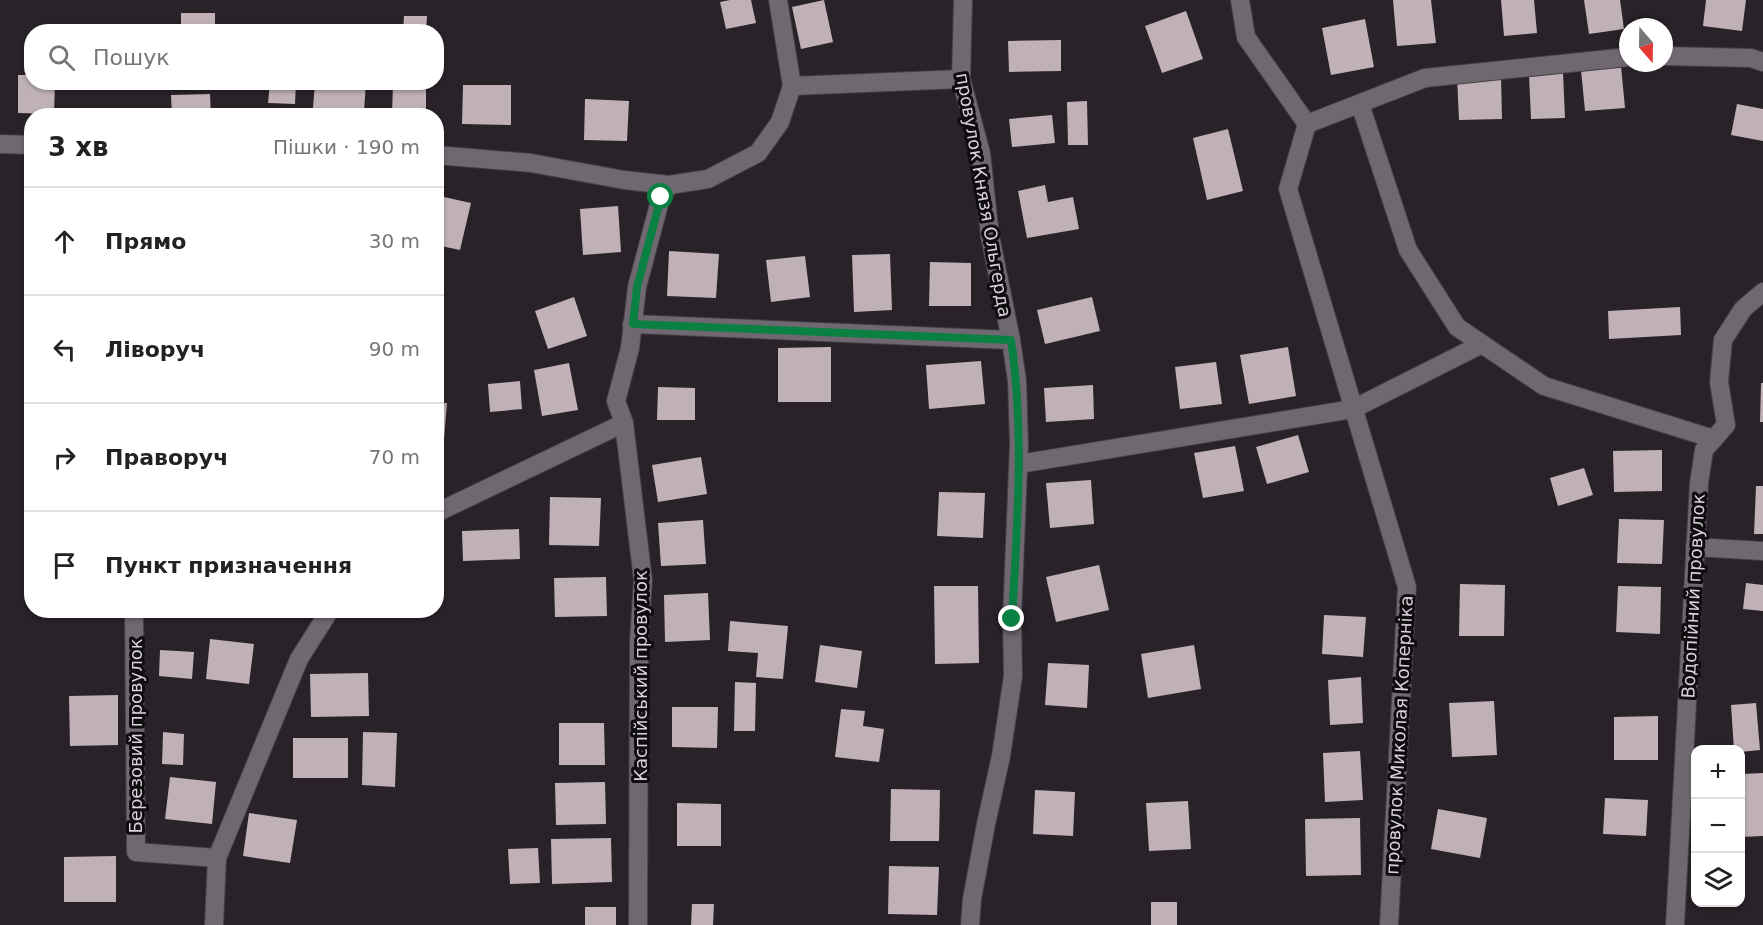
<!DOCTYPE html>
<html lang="uk">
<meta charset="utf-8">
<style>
:root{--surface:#fff;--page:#f2f2f2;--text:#222;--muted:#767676;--line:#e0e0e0}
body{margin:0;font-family:"DejaVu Sans",sans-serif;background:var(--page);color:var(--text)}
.controls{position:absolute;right:18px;bottom:18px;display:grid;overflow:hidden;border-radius:12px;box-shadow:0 2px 4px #0004}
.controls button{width:54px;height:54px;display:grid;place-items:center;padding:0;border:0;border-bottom:2px solid var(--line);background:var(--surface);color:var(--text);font:30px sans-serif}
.compass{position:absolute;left:1619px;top:18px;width:54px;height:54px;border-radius:50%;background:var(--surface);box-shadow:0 2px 4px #0004;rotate:160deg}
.stop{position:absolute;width:18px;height:18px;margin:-14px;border:4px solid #0b8043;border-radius:50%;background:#fff}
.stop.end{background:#0b8043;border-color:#fff;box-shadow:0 2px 6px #0008}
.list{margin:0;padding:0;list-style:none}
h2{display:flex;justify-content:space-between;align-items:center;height:78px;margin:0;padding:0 24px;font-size:26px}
h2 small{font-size:20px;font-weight:400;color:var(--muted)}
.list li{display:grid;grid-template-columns:39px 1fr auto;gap:18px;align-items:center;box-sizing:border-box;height:108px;padding:0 24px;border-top:2px solid var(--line)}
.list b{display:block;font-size:22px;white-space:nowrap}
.list em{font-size:20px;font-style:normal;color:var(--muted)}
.icon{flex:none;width:33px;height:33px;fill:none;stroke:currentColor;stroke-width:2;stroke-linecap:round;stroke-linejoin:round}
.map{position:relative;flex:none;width:1763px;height:925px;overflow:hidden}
.search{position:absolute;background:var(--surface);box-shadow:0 2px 4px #0004;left:24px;top:24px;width:420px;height:66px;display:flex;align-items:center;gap:15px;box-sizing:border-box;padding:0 21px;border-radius:24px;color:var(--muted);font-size:22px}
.panel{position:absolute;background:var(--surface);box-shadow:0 2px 4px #0004;left:24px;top:108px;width:420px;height:510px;border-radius:24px}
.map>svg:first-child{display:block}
</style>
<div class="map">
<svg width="1763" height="925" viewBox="0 0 1763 925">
<rect width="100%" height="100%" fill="#292229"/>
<g fill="#bfb1b6">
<polygon points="730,0 751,0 756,23 726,29 720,2"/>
<polygon points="824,0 833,42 801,49 792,7"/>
<polygon points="1393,0 1431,0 1436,43 1397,46"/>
<polygon points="1501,0 1534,0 1537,33 1504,36"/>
<polygon points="1584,0 1620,0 1624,29 1589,34"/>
<polygon points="1706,0 1746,0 1742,31 1703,26"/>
<polygon points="1186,11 1203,59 1162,73 1145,26"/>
<rect x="181" y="13" width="34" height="19"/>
<polygon points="404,16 427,16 426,32 403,32"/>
<polygon points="1365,19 1374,67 1331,75 1322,28"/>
<polygon points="1061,40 1061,71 1009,72 1008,41"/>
<polygon points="1621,66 1625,108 1585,111 1581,70"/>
<polygon points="1563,73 1565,118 1531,119 1529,75"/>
<polygon points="18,75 32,75 32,82 55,82 54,114 18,113"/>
<polygon points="1501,76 1502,119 1459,120 1457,77"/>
<polygon points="270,82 296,82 295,104 268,103"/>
<polygon points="315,82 366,82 364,111 313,108"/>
<polygon points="393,82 426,82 426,116 392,116"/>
<polygon points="463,85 511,85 511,125 462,124"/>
<polygon points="210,94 211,116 172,116 171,95"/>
<polygon points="585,99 629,101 627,141 584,140"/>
<polygon points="1087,101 1088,145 1068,145 1067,102"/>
<polygon points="1737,104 1763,109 1763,141 1731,135"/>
<polygon points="1052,115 1055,143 1012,147 1009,119"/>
<polygon points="1228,129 1243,191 1207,200 1193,138"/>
<polygon points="1045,185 1048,202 1073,197 1079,229 1027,238 1018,191"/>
<polygon points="444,197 471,203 460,250 436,245 436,230"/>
<polygon points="618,206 621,252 583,255 580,209"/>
<polygon points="669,251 719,254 716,298 667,296"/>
<polygon points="890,254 892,310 854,312 852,255"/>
<polygon points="805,256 810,297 771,302 766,260"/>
<polygon points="930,262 971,263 971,306 929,306"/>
<polygon points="574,297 587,336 548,349 535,311"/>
<polygon points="1092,297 1100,331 1045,344 1037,310"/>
<polygon points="1680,307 1681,335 1609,339 1608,311"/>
<polygon points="831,347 831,402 778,402 778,348"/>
<polygon points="1288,347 1296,396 1249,404 1240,355"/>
<polygon points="981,361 985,404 929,409 926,365"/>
<polygon points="1216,362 1222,404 1180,409 1175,367"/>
<polygon points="569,363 578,410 542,416 534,370"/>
<polygon points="520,381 522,409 490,412 488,384"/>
<polygon points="1761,383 1763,383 1763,422 1760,422"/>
<polygon points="1093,385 1094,419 1046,422 1044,388"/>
<polygon points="658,387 695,388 695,420 657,420"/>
<polygon points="436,403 447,403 443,452 436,452"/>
<polygon points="1298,435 1309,472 1267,484 1256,447"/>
<polygon points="1235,446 1244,491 1203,498 1194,453"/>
<polygon points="1662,450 1662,491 1614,492 1613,451"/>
<polygon points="701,457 707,494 658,502 652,465"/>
<polygon points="1584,468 1593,495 1558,506 1550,478"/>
<polygon points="1091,480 1094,524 1050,528 1046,483"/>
<polygon points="1756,486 1763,486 1763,534 1754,534"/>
<polygon points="939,492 985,493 983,538 937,536"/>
<polygon points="550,497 601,498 599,546 549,545"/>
<polygon points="1619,519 1664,520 1662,564 1617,563"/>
<polygon points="703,520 706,564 661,566 658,523"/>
<polygon points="519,529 520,559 463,561 462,531"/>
<polygon points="1099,565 1109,610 1056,622 1046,577"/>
<polygon points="606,577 607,616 555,617 554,578"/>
<polygon points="1746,583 1763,585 1763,611 1743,609"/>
<polygon points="1460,584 1505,585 1504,636 1459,636"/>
<polygon points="934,586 978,586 979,663 935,664"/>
<polygon points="1618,586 1661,587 1660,634 1616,632"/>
<polygon points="708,593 710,640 665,642 664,595"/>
<polygon points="1324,615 1366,617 1363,657 1322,654"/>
<polygon points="730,621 788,626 783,679 756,677 758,653 728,651"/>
<polygon points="210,639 254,644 249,684 206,679"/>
<polygon points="820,645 862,651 857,688 815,682"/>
<polygon points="1194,645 1201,689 1148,698 1141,654"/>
<polygon points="160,650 194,652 192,679 159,676"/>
<polygon points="1048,663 1089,665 1087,708 1045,705"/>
<polygon points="368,673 369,716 311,717 310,674"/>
<polygon points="1361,677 1363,723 1330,725 1328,680"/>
<polygon points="735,682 756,683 755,731 734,731"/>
<polygon points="118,695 118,745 70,746 69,696"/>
<polygon points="1494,701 1497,755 1452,757 1449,703"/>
<polygon points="1756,703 1760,750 1740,752 1740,750 1734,750 1731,705"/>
<polygon points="672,707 718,707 717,748 672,747"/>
<polygon points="841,709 865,711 863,726 884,729 879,762 835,757"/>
<polygon points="1658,716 1658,760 1614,760 1614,717"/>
<polygon points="559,723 604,723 605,765 559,765"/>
<polygon points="163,732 184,734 183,765 162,764"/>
<polygon points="363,732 397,733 395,787 362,785"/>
<rect x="293" y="738" width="55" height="40"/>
<polygon points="1360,751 1363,800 1325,802 1323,753"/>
<polygon points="1763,773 1763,836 1740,837 1740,774"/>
<polygon points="170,777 216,782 212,824 165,819"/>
<polygon points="605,782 606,824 556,825 555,783"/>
<polygon points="891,789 940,790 939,841 890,841"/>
<polygon points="1035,790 1075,792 1073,836 1033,834"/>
<polygon points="1605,798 1648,800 1646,836 1603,834"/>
<polygon points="1188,801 1191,849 1149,851 1146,803"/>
<polygon points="677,803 721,804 721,846 677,846"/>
<polygon points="1438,809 1487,818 1480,858 1431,849"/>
<polygon points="249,813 297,820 290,863 243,856"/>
<polygon points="1360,818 1361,875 1306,876 1305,819"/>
<polygon points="611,838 612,882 552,884 551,839"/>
<polygon points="538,848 540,883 510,884 508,849"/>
<polygon points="116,856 116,902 64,902 64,857"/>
<polygon points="889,866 939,867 937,915 888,914"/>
<rect x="1151" y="902" width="26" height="23"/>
<polygon points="692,904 714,904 713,925 691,925"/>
<rect x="585" y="907" width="31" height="18"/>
</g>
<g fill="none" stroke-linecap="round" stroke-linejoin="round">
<g stroke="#453f46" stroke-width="20">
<g id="minor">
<polyline points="963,0 961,79 981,153 990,236 1011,340 1017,381 1019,444 1012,619 1013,676 1001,756 986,824 972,899 970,925"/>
<polyline points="1240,0 1246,37 1307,124 1288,189 1407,587 1389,925"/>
<polyline points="1664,56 1751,58 1763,62"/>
<polyline points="792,86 961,79"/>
<polyline points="1360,104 1408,250 1457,327 1544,386 1714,439"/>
<polyline points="1307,124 1425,78 1628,57"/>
<polyline points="0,144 32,145"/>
<polyline points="436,155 531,163 624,180 669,185 708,179 758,153 780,122 792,86 778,0"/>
<polyline points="632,324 1011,340"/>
<polyline points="1019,464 1353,409 1482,344"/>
<polyline points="436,513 624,423"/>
<polyline points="1695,547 1763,551"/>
<polyline points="134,610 136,852 217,858"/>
<polyline points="214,925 217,858 299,659 330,610"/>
<polyline points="638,925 639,641 643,580 624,423 616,401 630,348 637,287 661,197 669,185"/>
<polyline points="1675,925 1699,483 1704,450 1726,425 1719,382 1723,340 1743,309 1763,292"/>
</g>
</g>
<use href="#minor" stroke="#706871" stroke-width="18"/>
</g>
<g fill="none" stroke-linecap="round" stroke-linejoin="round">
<path stroke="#0b8043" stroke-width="8" d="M 661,197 L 637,287 L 633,324 L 1011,340 C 1025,433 1017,526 1012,619"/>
</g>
<g text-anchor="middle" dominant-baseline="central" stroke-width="6" stroke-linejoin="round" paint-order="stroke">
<g font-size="18" fill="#d8d3d9" stroke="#0f0c10">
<text transform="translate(984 195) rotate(80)">провулок Князя Ольгерда</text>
<text transform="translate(1693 596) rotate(-87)">Водопійний провулок</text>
<text transform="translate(640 676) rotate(-90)">Каспійський провулок</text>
<text transform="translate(1399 735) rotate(-87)">провулок Миколая Коперніка</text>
<text transform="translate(135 736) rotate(-90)">Березовий провулок</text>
</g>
</g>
</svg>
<div class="controls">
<button>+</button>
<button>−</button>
<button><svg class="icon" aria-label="layers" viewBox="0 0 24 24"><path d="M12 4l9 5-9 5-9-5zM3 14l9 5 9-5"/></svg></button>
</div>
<svg class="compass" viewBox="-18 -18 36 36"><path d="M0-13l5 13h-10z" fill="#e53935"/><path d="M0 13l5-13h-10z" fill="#767676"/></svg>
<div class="stop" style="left:661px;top:197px"></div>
<div class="stop end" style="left:1012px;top:619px"></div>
<div class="search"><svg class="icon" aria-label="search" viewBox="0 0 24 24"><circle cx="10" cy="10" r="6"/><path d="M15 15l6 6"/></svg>Пошук</div>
<section class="panel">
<h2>3 хв<small>Пішки · 190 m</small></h2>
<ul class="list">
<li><svg class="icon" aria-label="ahead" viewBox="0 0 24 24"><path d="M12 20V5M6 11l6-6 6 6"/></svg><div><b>Прямо</b></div><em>30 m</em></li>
<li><svg class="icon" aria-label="left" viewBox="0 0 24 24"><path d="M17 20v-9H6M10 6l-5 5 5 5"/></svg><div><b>Ліворуч</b></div><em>90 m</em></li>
<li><svg class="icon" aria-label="right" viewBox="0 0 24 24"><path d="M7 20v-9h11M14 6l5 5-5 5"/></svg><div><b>Праворуч</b></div><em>70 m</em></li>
<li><svg class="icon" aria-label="arrive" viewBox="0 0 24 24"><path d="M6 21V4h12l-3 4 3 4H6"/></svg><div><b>Пункт призначення</b></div></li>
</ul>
</section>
</div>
